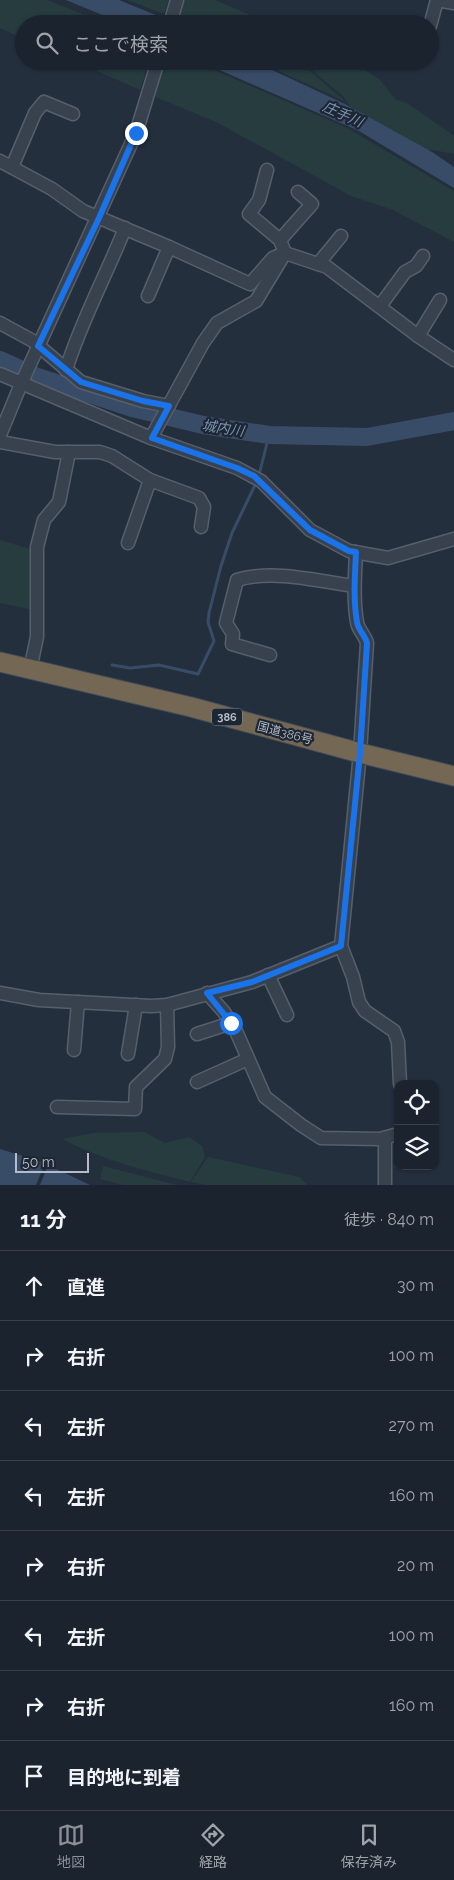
<!DOCTYPE html>
<html lang="ja">
<meta charset="utf-8">
<style>
:root{--surface:#1b232e;--page:#282f3a;--text:#f1f3f6;--muted:#a0a4aa;--line:#39404a;--accent:#8c9099}
body{margin:0;font-family:Raleway,"Noto Sans JP",sans-serif;background:var(--page);color:var(--text)}
.controls{position:absolute;right:15px;bottom:15px;display:grid;overflow:hidden;border-radius:10px;box-shadow:0 1px 4px #0004}
.controls button{width:45px;height:45px;display:grid;place-items:center;padding:0;border:0;border-bottom:1px solid var(--line);background:var(--surface);color:var(--text);font:25px sans-serif}
.scale{position:absolute;left:15px;bottom:12px;width:74px;box-sizing:border-box;padding-left:5px;border:2px solid #b4bcc9;border-top:0;font-size:14px;line-height:18px;white-space:nowrap;color:#b4bcc9;-webkit-text-stroke:4px #1d2633;paint-order:stroke}
.stop{position:absolute;width:15px;height:15px;margin:-11px;border:4px solid #1a73e8;border-radius:50%;background:#fff}
.stop.end{background:#1a73e8;border-color:#fff;box-shadow:0 1px 5px #0008}
.list{margin:0;padding:0;list-style:none}
h2{display:flex;justify-content:space-between;align-items:center;height:65px;margin:0;padding:0 20px;font-size:21px}
h2 small{font-size:16px;font-weight:400;color:var(--muted)}
.list li{display:grid;grid-template-columns:32px 1fr auto;gap:15px;align-items:center;box-sizing:border-box;height:70px;padding:0 20px;border-top:1px solid var(--line)}
.list b{display:block;font-size:19px;white-space:nowrap}
.list em{font-size:16px;font-style:normal;color:var(--muted)}
.icon{flex:none;width:28px;height:28px;fill:none;stroke:currentColor;stroke-width:2;stroke-linecap:round;stroke-linejoin:round}
.map{position:relative;flex:none;width:454px;height:1185px;overflow:hidden}
.search{position:absolute;background:var(--surface);box-shadow:0 1px 4px #0004;left:15px;right:15px;top:15px;height:55px;display:flex;align-items:center;gap:12px;box-sizing:border-box;padding:0 18px;border-radius:28px;color:var(--muted);font-size:19px}
.sheet{height:625px;background:var(--surface)}
nav{display:flex;justify-content:space-around;align-items:center;box-sizing:border-box;height:70px;border-top:1px solid var(--line);background:var(--surface);font-size:14px;color:var(--muted)}
nav a{display:grid;justify-items:center;gap:2px}
nav .on{color:var(--accent)}
.map>svg:first-child{display:block}
</style>
<div class="map">
<svg width="454" height="1185" viewBox="0 0 454 1185">
<rect width="100%" height="100%" fill="#242f3e"/>
<g fill="#263c3f">
<polygon points="0,0 47,0 108,24 24,24 24,39 0,28"/>
<polygon points="127,0 169,0 164,14"/>
<polygon points="183,0 215,0 272,24 190,24 177,17"/>
<polygon points="75,61 149,61 140,90"/>
<polygon points="163,61 194,61 347,128 454,191 454,242 393,210 351,196 216,122 153,96"/>
<polygon points="257,61 298,61 346,102"/>
<polygon points="301,61 352,61 380,80 396,100 407,103 454,136 454,154 432,150 420,151 354,112 343,96"/>
<polygon points="0,540 34,550 33,610 0,603"/>
<path d="M 144,1132 L 165,1143 L 189,1137 L 202,1146 L 205,1157 L 190,1182 C 145,1171 103,1160 62,1139 L 93,1133 Z"/>
<polygon points="208,1157 300,1177 307,1185 205,1185 191,1182"/>
<polygon points="103,1166 177,1185 123,1185 100,1179"/>
</g>
<g fill="#394c67">
<polygon points="66,0 119,0 163,18 161,24 124,24"/>
<polygon points="199,61 253,61 345,104 432,152 454,167 454,188 359,131"/>
<polygon points="0,1149 45,1163 36,1185 0,1185"/>
<polygon points="48,1165 90,1185 40,1185"/>
</g>
<g fill="none" stroke-linecap="round" stroke-linejoin="round">
<g stroke="#394c67" stroke-width="3">
<polyline points="259,475 269,435"/>
<polyline points="112,665 130,668 159,665 198,674 214,641 208,622 209,613 221,566 232,533 257,481"/>
</g>
<polyline stroke="#394c67" stroke-width="18" points="0,360 35,376 132,408 203,425 269,435 367,437 454,421"/>
<g stroke="#565f6c" stroke-width="15">
<g id="minor">
<polyline points="437,0 454,3"/>
<polyline points="170,24 177,0"/>
<polyline points="430,26 437,0"/>
<polyline points="0,161 52,189 83,211 169,247"/>
<polyline points="12,167 35,113 44,102 73,114"/>
<polyline points="280,240 312,204 298,192"/>
<polyline points="318,264 341,236"/>
<polyline points="148,296 169,247 250,284 273,258 285,253 327,267 418,336 454,360"/>
<polyline points="380,306 405,272 416,266 423,256"/>
<polyline points="0,323 33,341 81,382 143,401 169,406"/>
<polyline points="418,336 440,300"/>
<path d="M 66,370 C 81,321 106,276 125,228"/>
<polyline points="0,374 151,438 237,468 261,481 310,530 349,551 388,558 454,539"/>
<polyline points="0,435 21,384 136,133 158,61"/>
<polyline points="151,438 203,343 217,323 256,301 285,253 280,240 249,214 259,200 267,170"/>
<polyline points="0,442 55,452 100,452 112,456 150,480 128,543"/>
<polyline points="150,480 199,498 204,507 201,527"/>
<path d="M 270,655 L 232,644 L 233,634 L 226,623 L 237,580 C 273,569 318,581 354,586"/>
<polyline points="30,670 37,637 37,547 44,520 59,502 69,452"/>
<polyline points="341,946 353,977 359,1002 365,1011 394,1031 398,1042 400,1084"/>
<polyline points="268,975 287,1015"/>
<path d="M 0,993 L 39,1000 L 151,1006 L 167,1005 L 252,982 L 341,946 L 360,753 L 367,643 C 365,635 358,630 357,622 C 353,599 355,575 356,552"/>
<polyline points="207,993 224,1012 236,1031 265,1097 301,1125 321,1138 380,1139 398,1134"/>
<polyline points="197,1034 231,1023"/>
<polyline points="74,1050 78,1002"/>
<polyline points="128,1054 136,1005"/>
<polyline points="197,1082 248,1059"/>
<polyline points="57,1107 135,1109 136,1087 165,1059 168,1047 167,1005"/>
<polyline points="385,1185 385,1138"/>
</g>
</g>
<g stroke="#434c59" stroke-width="21">
<polyline id="highway" points="0,662 191,707 360,753 454,776"/>
</g>
<use href="#minor" stroke="#38414e" stroke-width="12"/>
<use href="#highway" stroke="#746855" stroke-width="19"/>
</g>
<g fill="none" stroke-linecap="round" stroke-linejoin="round">
<path stroke="#1a73e8" stroke-width="6" d="M 136,133 L 99,218 L 38,346 L 81,382 L 143,401 L 169,406 L 152,438 L 237,468 L 254,476 L 310,530 L 349,551 L 356,552 C 355,575 353,599 357,622 C 358,630 365,635 367,643 L 360,753 L 341,946 L 252,982 L 207,993 L 231,1023"/>
</g>
<g text-anchor="middle" dominant-baseline="central" stroke-width="4.5" stroke-linejoin="round" paint-order="stroke">
<rect fill="#1d2633" stroke="#878f9c" stroke-width="1" x="212" y="708.5" width="30" height="17" rx="4"/>
<g font-size="11" font-weight="bold" fill="#b4bcc9">
<text x="227" y="717">386</text>
</g>
<g font-size="12" fill="#b4bcc9" stroke="#1d2633">
<text transform="translate(285 733) rotate(15)">国道386号</text>
</g>
<g font-size="14" font-style="italic" fill="#7c92b1" stroke="#1d2633">
<text transform="translate(343 114) rotate(24)">庄手川</text>
<text transform="translate(223 428) rotate(9)">城内川</text>
</g>
</g>
</svg>
<div class="controls">
<button><svg class="icon" aria-label="locate" viewBox="0 0 24 24"><circle cx="12" cy="12" r="6"/><path d="M12 2v4M12 18v4M2 12h4M18 12h4"/></svg></button>
<button><svg class="icon" aria-label="layers" viewBox="0 0 24 24"><path d="M12 4l9 5-9 5-9-5zM3 14l9 5 9-5"/></svg></button>
</div>
<div class="scale">50 m</div>
<div class="stop" style="left:231px;top:1023px"></div>
<div class="stop end" style="left:136px;top:133px"></div>
<div class="search"><svg class="icon" aria-label="search" viewBox="0 0 24 24"><circle cx="10" cy="10" r="6"/><path d="M15 15l6 6"/></svg>ここで検索</div>
</div>
<section class="sheet">
<h2>11 分<small>徒歩 · 840 m</small></h2>
<ul class="list">
<li><svg class="icon" aria-label="ahead" viewBox="0 0 24 24"><path d="M12 20V5M6 11l6-6 6 6"/></svg><div><b>直進</b></div><em>30 m</em></li>
<li><svg class="icon" aria-label="right" viewBox="0 0 24 24"><path d="M7 20v-9h11M14 6l5 5-5 5"/></svg><div><b>右折</b></div><em>100 m</em></li>
<li><svg class="icon" aria-label="left" viewBox="0 0 24 24"><path d="M17 20v-9H6M10 6l-5 5 5 5"/></svg><div><b>左折</b></div><em>270 m</em></li>
<li><svg class="icon" aria-label="left" viewBox="0 0 24 24"><path d="M17 20v-9H6M10 6l-5 5 5 5"/></svg><div><b>左折</b></div><em>160 m</em></li>
<li><svg class="icon" aria-label="right" viewBox="0 0 24 24"><path d="M7 20v-9h11M14 6l5 5-5 5"/></svg><div><b>右折</b></div><em>20 m</em></li>
<li><svg class="icon" aria-label="left" viewBox="0 0 24 24"><path d="M17 20v-9H6M10 6l-5 5 5 5"/></svg><div><b>左折</b></div><em>100 m</em></li>
<li><svg class="icon" aria-label="right" viewBox="0 0 24 24"><path d="M7 20v-9h11M14 6l5 5-5 5"/></svg><div><b>右折</b></div><em>160 m</em></li>
<li><svg class="icon" aria-label="arrive" viewBox="0 0 24 24"><path d="M6 21V4h12l-3 4 3 4H6"/></svg><div><b>目的地に到着</b></div></li>
</ul>
</section>
<nav>
<a class="on"><svg class="icon" aria-label="map" viewBox="0 0 24 24"><path d="M3 6l6-2 6 2 6-2v14l-6 2-6-2-6 2zM9 4v14M15 6v14"/></svg>地図</a>
<a><svg class="icon" aria-label="directions" viewBox="0 0 24 24"><path d="M12 3l9 9-9 9-9-9zM9 14v-3h6M13 9l2 2-2 2"/></svg>経路</a>
<a><svg class="icon" aria-label="saved" viewBox="0 0 24 24"><path d="M7 4h10v16l-5-4-5 4z"/></svg>保存済み</a>
</nav>
